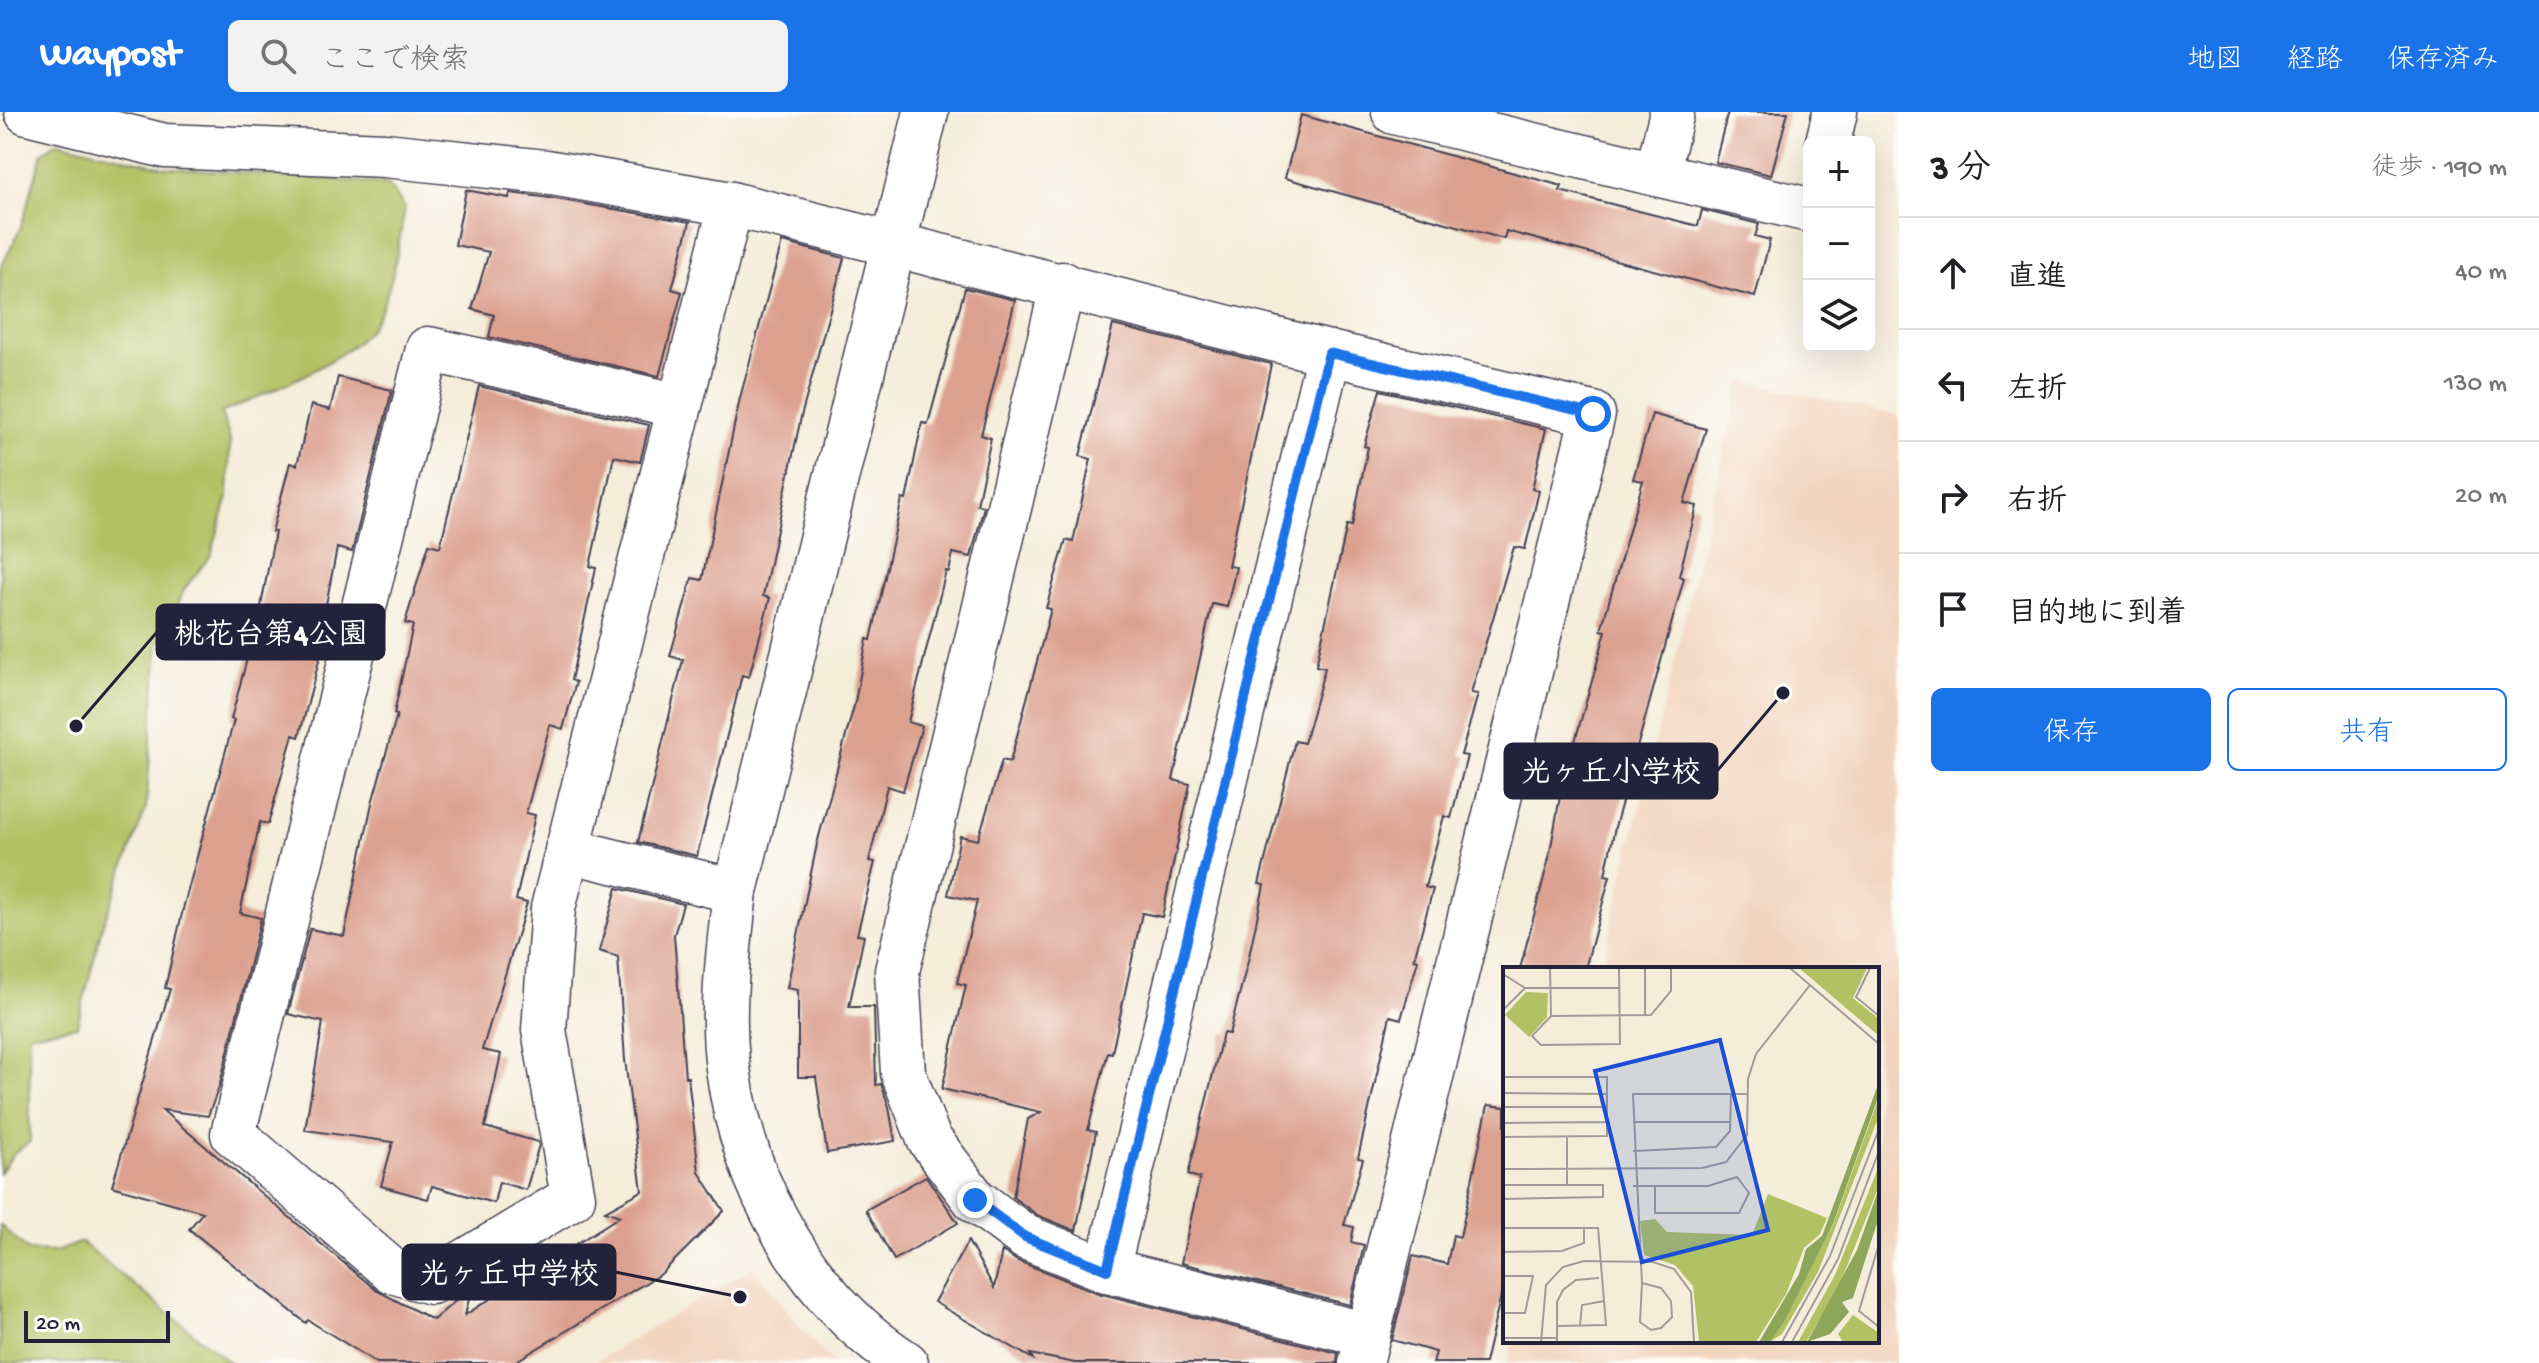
<!DOCTYPE html>
<html lang="ja">
<meta charset="utf-8">
<style>
:root{--surface:#fff;--page:#f2f2f2;--text:#202124;--muted:#757577;--line:#e0e0e0;--accent:#1a73e8}
body{margin:0;font-family:"Gochi Hand","Klee One",sans-serif;background:var(--page);color:var(--text)}
.controls{position:absolute;right:24px;top:24px;display:grid;overflow:hidden;border-radius:12px;box-shadow:0 8px 32px #0002}
.controls button{width:72px;height:72px;display:grid;place-items:center;padding:0;border:0;border-bottom:2px solid var(--line);background:var(--surface);color:var(--text);font:40px sans-serif}
.scale{position:absolute;left:24px;bottom:20px;width:146px;box-sizing:border-box;padding-left:8px;border:4px solid #22223b;border-top:0;font-size:22px;line-height:28px;white-space:nowrap;color:#22223b;-webkit-text-stroke:6px #fdfcf7;paint-order:stroke}
.stop{position:absolute;width:24px;height:24px;margin:-18px;border:6px solid #1a73e8;border-radius:50%;background:#fff}
.stop.end{background:#1a73e8;border-color:#fff;box-shadow:0 2px 8px #0008}
.list{margin:0;padding:0;list-style:none}
h2{display:flex;justify-content:space-between;align-items:center;height:104px;margin:0;padding:0 32px;font-size:34px}
h2 small{font-size:26px;font-weight:400;color:var(--muted)}
.list li{display:grid;grid-template-columns:52px 1fr auto;gap:24px;align-items:center;box-sizing:border-box;height:112px;padding:0 32px;border-top:2px solid var(--line)}
.list b{display:block;font-size:30px;white-space:nowrap}
.list em{font-size:26px;font-style:normal;color:var(--muted)}
.actions{display:flex;gap:16px;padding:24px 32px}
.actions a{flex:1;padding:18px 0;border:2px solid var(--accent);border-radius:12px;text-align:center;font-size:28px;color:var(--accent)}
.actions .main{background:var(--accent);color:#fff}
.icon{flex:none;width:44px;height:44px;fill:none;stroke:currentColor;stroke-width:2;stroke-linecap:round;stroke-linejoin:round}
.map{position:relative;flex:none;width:1899px;height:1251px;overflow:hidden}
header{display:flex;align-items:center;gap:48px;box-sizing:border-box;height:112px;padding:0 40px;background:var(--accent);color:#fff}
header strong{font-size:38px}
nav{display:flex;gap:44px;margin-inline-start:auto;font-size:28px}
.search{width:560px;height:72px;background:var(--page);display:flex;align-items:center;gap:20px;box-sizing:border-box;padding:0 28px;border-radius:12px;color:var(--muted);font-size:30px}
main{display:flex}
aside{flex:1;background:var(--surface)}
.map>svg:first-child{display:block}
</style>
<header>
<strong>Waypost</strong>
<div class="search"><svg class="icon" aria-label="search" viewBox="0 0 24 24"><circle cx="10" cy="10" r="6"/><path d="M15 15l6 6"/></svg>ここで検索</div>
<nav><a>地図</a><a>経路</a><a>保存済み</a></nav>
</header>
<main>
<div class="map">
<svg width="1899" height="1251" viewBox="0 0 1899 1251">
<rect width="100%" height="100%" fill="#fdfcf7"/>
<filter id="ink" filterUnits="userSpaceOnUse"><feTurbulence type="fractalNoise" baseFrequency=".0125" numOctaves="2"/><feDisplacementMap in="SourceGraphic" scale="16" xChannelSelector="R" yChannelSelector="G"/><feConvolveMatrix kernelMatrix="1 2 1 2 8 2 1 2 1" color-interpolation-filters="sRGB"/></filter>
<filter id="wash" filterUnits="userSpaceOnUse"><feTurbulence type="fractalNoise" baseFrequency=".006" numOctaves="4" result="noise"/><feDisplacementMap in="SourceGraphic" scale="32" xChannelSelector="R" yChannelSelector="G"/><feGaussianBlur stdDeviation="1.8" result="paint"/><feColorMatrix in="noise" values="0 0 0 0 0 0 0 0 0 0 0 0 0 0 0 0 0 1.4 0 .05"/><feComposite in="paint" operator="in"/></filter>
<g filter="url(#wash)">
<rect width="100%" height="100%" fill="#f4edda"/>
<g fill="#f2d4be">
<polygon points="1741,268 1899,304 1899,1251 1508,1251 1513,1229 1877,1229 1877,857 1601,857"/>
<polygon points="753,1155 799,1214 834,1251 593,1251"/>
</g>
<g fill="#b2c164" stroke="#6a7250" stroke-width="2">
<path d="M 57,30 L 164,55 L 388,72 L 405,96 C 398,132 393,184 371,215 C 345,251 262,282 221,301 L 230,328 L 228,385 L 211,443 L 185,476 L 158,532 L 146,696 L 102,815 L 77,914 L 29,922 L 30,1030 L 15,1040 L 0,1061 L 0,158 L 21,115 L 42,41 Z"/>
<polygon points="0,1113 28,1139 56,1140 81,1130 230,1251 0,1251"/>
</g>
<g id="blocks">
<g fill="#dca08f">
<polygon points="1728,0 1788,0 1771,63 1715,50"/>
<polygon points="1301,3 1562,74 1560,79 1698,114 1702,98 1759,112 1755,124 1770,128 1755,185 1506,119 1504,127 1285,66"/>
<polygon points="466,78 509,86 510,81 543,85 690,110 672,177 682,180 659,264 489,225 494,203 472,197 489,140 455,133"/>
<polygon points="782,130 844,146 801,305 763,484 770,486 749,565 742,563 697,744 638,730 683,548 670,544 692,466 702,468 740,286"/>
<polygon points="965,176 1015,188 981,323 991,326 977,393 984,394 971,445 953,441 949,460 946,459 908,610 922,614 903,679 887,674 869,749 875,750 857,823 864,824 849,895 874,895 876,973 881,972 889,995 895,1029 827,1041 816,965 798,965 798,878 787,876 817,732 855,590 867,527 871,528 902,387 906,388 922,311 928,312"/>
<polygon points="1113,213 1271,252 1228,454 1236,455 1227,495 1212,492 1173,668 1190,672 1162,805 1142,801 1112,941 1108,940 1088,1018 1096,1020 1076,1119 1037,1103 1013,1085 1028,1007 1041,1000 942,977 966,873 957,871 977,789 948,783 960,724 978,728 1002,648 1010,650 1051,497 1046,496 1066,428 1073,430 1091,347 1080,344"/>
<polygon points="338,265 392,278 352,440 337,436 316,544 320,545 299,625 293,623 268,712 260,710 240,801 261,806 220,972 208,1004 162,998 376,1178 433,1208 472,1175 465,1203 620,1104 605,1099 642,1079 625,948 618,845 599,839 617,776 683,792 674,823 685,965 688,965 699,1060 724,1099 662,1161 513,1251 377,1251 308,1208 306,1211 189,1117 203,1100 112,1074 170,877 165,876 184,793 234,608 231,607 261,494 275,420 272,420 290,351 297,353 311,293 330,298"/>
<polygon points="479,274 649,313 640,350 614,344 590,454 596,456 571,568 576,570 563,617 550,613 526,701 535,703 516,788 527,791 482,938 501,942 485,1015 538,1030 539,1033 526,1078 499,1070 494,1091 432,1074 428,1087 381,1074 393,1030 305,1018 323,910 288,902 310,817 344,824 372,691 397,603 394,602 413,513 405,511 429,432 440,435"/>
<polygon points="1380,278 1546,317 1532,377 1539,379 1525,437 1514,435 1471,581 1478,582 1461,643 1467,644 1451,706 1444,704 1425,775 1433,777 1414,847 1418,848 1401,907 1390,904 1358,1046 1363,1047 1344,1113 1354,1115 1351,1130 1364,1133 1350,1193 1181,1151 1200,1066 1188,1063 1223,921 1229,922 1248,849 1264,773 1259,772 1295,629 1304,631 1325,556 1316,554 1347,413 1352,414 1368,335 1364,334"/>
<polygon points="1652,302 1706,317 1684,391 1697,394 1679,464 1684,466 1615,715 1605,763 1610,764 1585,857 1520,857 1549,746 1561,679 1606,519 1601,518 1643,369 1633,367"/>
<polygon points="1488,993 1505,995 1505,1166 1485,1251 1433,1251 1436,1240 1392,1228 1413,1144 1447,1152 1453,1123 1460,1125"/>
<polygon points="926,1064 958,1111 894,1148 866,1098"/>
<polygon points="968,1129 994,1176 1002,1139 1016,1148 1098,1181 1338,1241 1337,1251 1075,1251 1030,1242 1033,1247 934,1190"/>
</g>
</g>
</g>
<g filter="url(#ink)">
<use href="#blocks" fill-opacity="0" stroke="#424053" stroke-width="2"/>
<g fill="none" stroke-linecap="round" stroke-linejoin="round">
<g stroke="#424053" stroke-width="47">
<g id="minor">
<polyline points="27,0 165,34 385,43 546,60 731,92 1329,241 1593,302 1361,1251"/>
<polyline points="1394,0 1809,98"/>
<polyline points="1828,30 1835,0"/>
<polyline points="1657,62 1672,0"/>
<polyline points="1063,172 897,859 903,961 929,1027 975,1088 1025,1125 1107,1158 1368,1223"/>
<polyline points="680,294 428,237 233,1022 392,1159 431,1170 573,1085 544,918 553,796 731,92"/>
<polyline points="567,738 735,779"/>
<polyline points="1107,1158 1329,241"/>
<path d="M 906,1251 C 806,1187 743,1072 728,956 C 720,897 729,837 735,779 L 926,0"/>
</g>
</g>
<use href="#minor" stroke="#fff" stroke-width="44"/>
</g>
</g>
<g fill="none" stroke-linecap="round" stroke-linejoin="round" filter="url(#ink)">
<polyline stroke="#1a73e8" stroke-width="10" points="975,1088 1025,1125 1107,1158 1329,241 1593,302"/>
</g>
<g transform="translate(1503 855)">
<rect width="376" height="376" fill="#f4edda"/>
<path d="M 296,1 L 364,1 L 350,31 L 376,52 L 376,69 ZM 23,25 L 45,26 L 44,50 L 26,70 L 2,48 ZM 376,130 L 376,149 L 315,305 L 279,367 L 267,375 L 330,258 ZM 376,199 L 376,219 L 336,319 L 303,375 L 295,375 L 332,308 ZM 265,227 L 324,251 L 317,267 L 301,281 L 283,327 L 253,375 L 196,375 L 190,319 L 172,298 L 141,288 L 137,254 L 152,252 L 164,265 L 249,268 ZM 350,348 L 376,366 L 376,375 L 340,375 L 335,367 Z" fill="#b2c164"/>
<path d="M 376,115 L 376,128 L 330,257 L 281,355 L 267,375 L 256,375 L 296,307 L 303,282 L 319,269 ZM 376,221 L 375,253 L 350,331 L 339,335 L 346,345 L 327,367 L 304,375 L 354,283 Z" fill="#8da75a"/>
<path fill="none" stroke="#a09c9a" stroke-width="2" d="M 47,1 L 48,49 L 29,69 L 38,78 L 117,77 L 116,1M 142,1 L 142,49M 287,1 L 376,77M 367,1 L 353,30 L 376,49M 0,7 L 22,21 L 117,21M 0,43 L 22,21M 48,49 L 148,48 L 168,24 L 168,1M 0,110 L 104,110 L 104,169 L 0,170M 0,126 L 104,127M 0,140 L 104,140M 130,155 L 228,155M 0,156 L 104,155M 64,170 L 64,218M 130,184 L 213,180 L 227,164 L 228,127M 0,202 L 199,201 L 223,195 L 244,168 L 245,112 L 253,87 L 307,18M 0,218 L 100,218 L 100,230 L 0,232M 130,219 L 205,219 L 234,210 L 246,226 L 236,246 L 152,246 L 152,219M 0,261 L 95,261 L 103,358 L 54,359M 376,277 L 356,344 L 376,360M 0,285 L 59,284 L 81,276 L 81,261M 0,309 L 30,309 L 22,346 L 0,346M 139,316 L 130,127 L 245,127M 139,316 L 158,321 L 168,334 L 169,350 L 158,361 L 148,363 L 137,355 ZM 77,358 L 79,338 L 101,334M 0,371 L 54,371M 38,375 L 43,318 L 60,300 L 81,294 L 150,295 L 171,302 L 188,325 L 191,375M 54,375 L 54,335 L 60,323 L 73,313 L 96,311M 279,375 L 327,289 L 376,162M 289,375 L 335,292 L 376,184"/>
<path fill="#1d4ed8" fill-opacity="0.15" stroke="#1d4ed8" stroke-width="4" d="M 217,73 L 265,263 L 139,295 L 92,104 Z"/>
<rect width="376" height="376" fill="none" stroke="#22223b" stroke-width="4"/>
</g>
<path fill="none" stroke="#22223b" stroke-width="3" d="M76 614L157 520M1783 581L1717 659M740 1185L615 1160"/>
<g fill="#22223b" stroke="#fdfcf7" stroke-width="3">
<circle cx="76" cy="614" r="8"/>
<circle cx="1783" cy="581" r="8"/>
<circle cx="740" cy="1185" r="8"/>
</g>
<g fill="#22223b" stroke="#22223b" stroke-width="3">
<rect x="157" y="493" width="227" height="54" rx="8"/>
<rect x="1505" y="632" width="212" height="54" rx="8"/>
<rect x="403" y="1133" width="212" height="54" rx="8"/>
</g>
<g font-size="30" text-anchor="middle" font-weight="bold" fill="#fff">
<text x="271" y="531">桃花台第4公園</text>
<text x="1611" y="669">光ヶ丘小学校</text>
<text x="509" y="1171">光ヶ丘中学校</text>
</g>
</svg>
<div class="controls">
<button>+</button>
<button>−</button>
<button><svg class="icon" aria-label="layers" viewBox="0 0 24 24"><path d="M12 4l9 5-9 5-9-5zM3 14l9 5 9-5"/></svg></button>
</div>
<div class="scale">20 m</div>
<div class="stop" style="left:1593px;top:302px"></div>
<div class="stop end" style="left:975px;top:1088px"></div>
</div>
<aside>
<h2>3 分<small>徒歩 · 190 m</small></h2>
<ul class="list">
<li><svg class="icon" aria-label="ahead" viewBox="0 0 24 24"><path d="M12 20V5M6 11l6-6 6 6"/></svg><div><b>直進</b></div><em>40 m</em></li>
<li><svg class="icon" aria-label="left" viewBox="0 0 24 24"><path d="M17 20v-9H6M10 6l-5 5 5 5"/></svg><div><b>左折</b></div><em>130 m</em></li>
<li><svg class="icon" aria-label="right" viewBox="0 0 24 24"><path d="M7 20v-9h11M14 6l5 5-5 5"/></svg><div><b>右折</b></div><em>20 m</em></li>
<li><svg class="icon" aria-label="arrive" viewBox="0 0 24 24"><path d="M6 21V4h12l-3 4 3 4H6"/></svg><div><b>目的地に到着</b></div></li>
</ul>
<div class="actions"><a class="main">保存</a><a>共有</a></div>
</aside>
</main>
